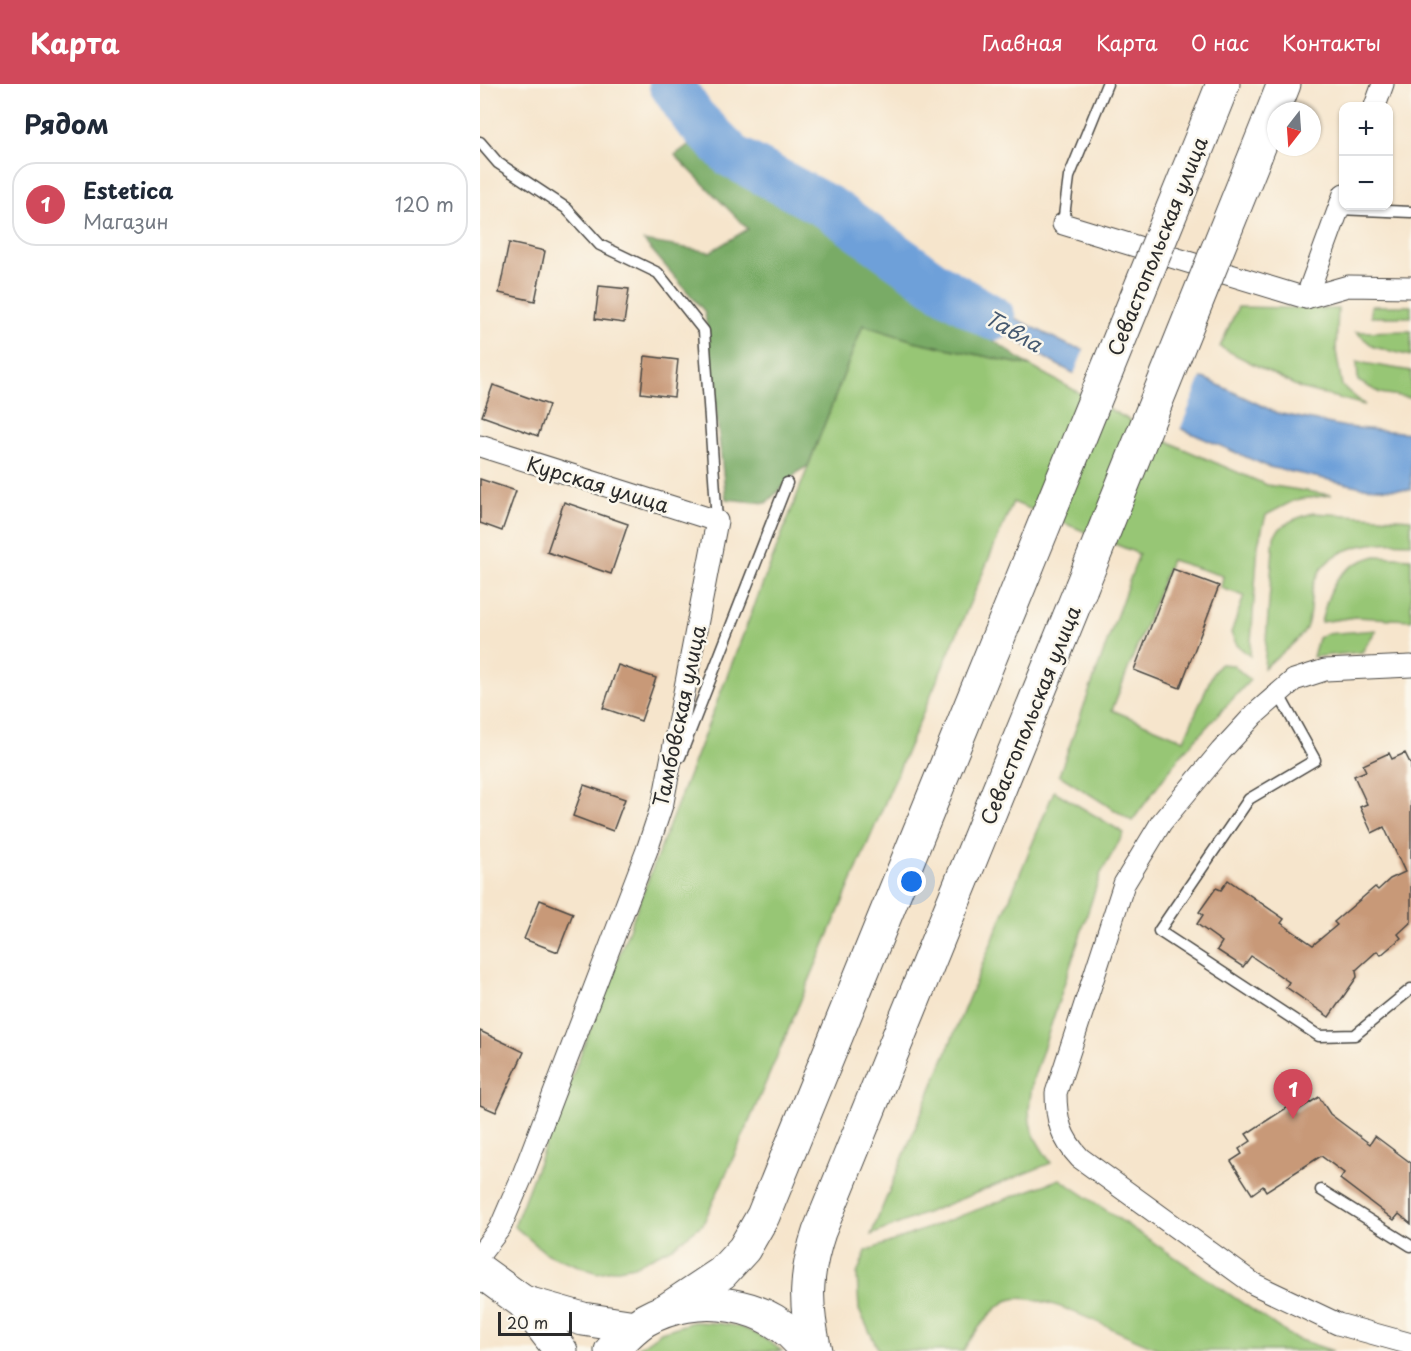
<!DOCTYPE html>
<html lang="ru">
<meta charset="utf-8">
<style>
:root{--surface:#fff;--page:#f2f2f3;--text:#1f2937;--muted:#747a83;--line:#e0e1e3;--accent:#d1495b}
body{margin:0;font-family:"Playpen Sans",sans-serif;background:var(--page);color:var(--text)}
.controls{position:absolute;right:18px;top:18px;display:grid;overflow:hidden;border-radius:12px;box-shadow:0 2px 4px #0004}
.controls button{width:54px;height:54px;display:grid;place-items:center;padding:0;border:0;border-bottom:2px solid var(--line);background:var(--surface);color:var(--text);font:30px sans-serif}
.compass{position:absolute;left:787px;top:18px;width:54px;height:54px;border-radius:50%;background:var(--surface);box-shadow:0 2px 4px #0004;rotate:197deg}
.scale{position:absolute;left:18px;bottom:15px;width:74px;box-sizing:border-box;padding-left:6px;border:3px solid #2b2b2b;border-top:0;font-size:16px;line-height:21px;white-space:nowrap;color:#2b2b2b;-webkit-text-stroke:4px #fbf7ec;paint-order:stroke}
.you{position:absolute;left:432px;top:798px;width:21px;height:21px;margin:-15px;border:4px solid #fff;border-radius:50%;background:#1a73e8;box-shadow:0 0 0 9px #1a73e833}
.badge{display:grid;place-items:center;width:39px;height:39px;border-radius:50%;background:var(--accent);color:#fff;font-size:20px;font-weight:700}
.pin{position:absolute;translate:-50% -50px;filter:drop-shadow(0 2px 3px #0008)}
.pin::after{content:'';position:absolute;top:32px;width:21px;height:18px;background:inherit;clip-path:polygon(0 0,100% 0,50% 100%)}
.list{margin:0;padding:0;list-style:none}
h2{display:flex;justify-content:space-between;align-items:center;height:78px;margin:0;padding:0 24px;font-size:26px}
h2 small{font-size:20px;font-weight:400;color:var(--muted)}
.list li{display:grid;grid-template-columns:39px 1fr auto;gap:18px;align-items:center;box-sizing:border-box;height:84px;margin:0 12px 12px;padding:0 12px;border:2px solid var(--line);border-radius:24px}
.list b{display:block;font-size:22px;white-space:nowrap}
.list p{margin:0;font-size:20px;white-space:nowrap;color:var(--muted)}
.list em{font-size:20px;font-style:normal;color:var(--muted)}
.map{position:relative;flex:none;width:931px;height:1267px;overflow:hidden}
header{display:flex;align-items:center;gap:36px;box-sizing:border-box;height:84px;padding:0 30px;background:var(--accent);color:#fff}
header strong{font-size:28px}
nav{display:flex;gap:33px;margin-inline-start:auto;font-size:21px}
main{display:flex}
aside{flex:1;background:var(--surface)}
.map>svg:first-child{display:block}
</style>
<header>
<strong>Карта</strong>
<nav><a>Главная</a><a>Карта</a><a>О нас</a><a>Контакты</a></nav>
</header>
<main>
<aside>
<h2>Рядом<small></small></h2>
<ul class="list">
<li><span class="badge">1</span><div><b>Estetica</b><p>Магазин</p></div><em>120 m</em></li>
</ul>
</aside>
<div class="map">
<svg width="931" height="1267" viewBox="0 0 931 1267">
<rect width="100%" height="100%" fill="#fbf7ec"/>
<filter id="ink" filterUnits="userSpaceOnUse"><feTurbulence type="fractalNoise" baseFrequency=".0167" numOctaves="2"/><feDisplacementMap in="SourceGraphic" scale="12" xChannelSelector="R" yChannelSelector="G"/><feConvolveMatrix kernelMatrix="1 2 1 2 8 2 1 2 1" color-interpolation-filters="sRGB"/></filter>
<filter id="wash" filterUnits="userSpaceOnUse"><feTurbulence type="fractalNoise" baseFrequency=".008" numOctaves="4" result="noise"/><feDisplacementMap in="SourceGraphic" scale="24" xChannelSelector="R" yChannelSelector="G"/><feGaussianBlur stdDeviation="1.35" result="paint"/><feColorMatrix in="noise" values="0 0 0 0 0 0 0 0 0 0 0 0 0 0 0 0 0 1.4 0 .05"/><feComposite in="paint" operator="in"/></filter>
<g filter="url(#wash)">
<rect width="100%" height="100%" fill="#f6e5cc"/>
<g fill="#97c675" stroke="#617850" stroke-width="1.5">
<rect x="891" y="222" width="40" height="11"/>
<polygon points="758,223 858,225 856,267 862,302 885,321 820,304 740,263"/>
<polygon points="383,241 434,257 550,282 699,363 787,401 851,411 815,416 786,431 778,460 770,572 757,561 751,549 764,512 741,504 743,492 691,476 632,626 704,656 733,589 740,580 753,581 770,596 700,672 652,737 579,691 659,470 533,418 260,1059 223,1140 192,1163 154,1182 117,1189 67,1170 34,1142"/>
<polygon points="931,247 931,272 894,263 876,248"/>
<polygon points="877,278 931,287 931,314 900,309 878,297"/>
<path d="M 833,429 L 931,435 L 931,459 C 894,457 842,460 832,506 C 830,517 831,536 825,546 C 819,558 795,574 784,584 L 794,452 C 803,438 817,434 833,429 Z"/>
<path d="M 896,472 L 931,474 L 931,536 L 875,533 L 841,538 C 851,500 857,483 896,472 Z"/>
<polygon points="896,546 882,568 833,573 838,554 845,550"/>
<path d="M 574,707 L 644,749 L 620,791 L 553,996 C 546,1037 547,1044 571,1079 L 391,1151 Z"/>
<path d="M 580,1095 L 814,1254 L 853,1267 L 685,1267 C 648,1256 562,1204 529,1216 C 513,1222 491,1253 483,1267 L 399,1267 L 379,1226 L 377,1190 L 386,1167 Z"/>
<path d="M 213,1238 C 254,1239 270,1242 302,1267 L 154,1267 L 181,1248 Z"/>
</g>
<polygon fill="#79ab66" stroke="#526b48" stroke-width="1.5" points="211,59 361,149 550,282 434,257 383,241 328,382 319,387 286,419 246,415 225,228 164,157 230,168 268,145 195,71"/>
<polygon fill="#6ea0d9" stroke="#4c6682" stroke-width="1.5" points="458,202 515,224 590,262 726,295 797,329 866,343 931,349 931,406 882,403 789,383 704,346 572,278 494,230"/>
<polygon fill="#f6e5cc" points="605,263 722,291 700,346 593,293"/>
<g fill="none" stroke-linecap="round" stroke-linejoin="round">
<polyline stroke="#6ea0d9" stroke-width="45" points="191,0 214,34 252,72 351,125 458,202 513,234"/>
</g>
<g id="blocks">
<g fill="#c89978">
<polygon points="29,159 65,167 55,217 19,209"/>
<polygon points="119,202 149,205 144,239 115,235"/>
<polygon points="165,272 198,276 194,313 161,309"/>
<polygon points="13,301 69,321 58,352 2,332"/>
<polygon points="0,395 36,407 22,447 0,439"/>
<polygon points="84,418 148,440 131,490 67,468"/>
<polygon points="693,485 739,502 700,604 654,586"/>
<polygon points="138,581 176,594 161,637 123,624"/>
<polygon points="909,669 912,675 925,669 931,681 931,838 918,850 921,854 901,871 897,867 876,886 877,893 849,933 806,903 809,898 771,872 763,883 737,866 742,858 717,840 723,831 719,828 736,804 741,806 748,796 804,835 801,839 833,861 857,841 854,838 895,803 898,806 910,795 925,788 904,743 892,749 880,723 887,720 874,692 886,687 883,681"/>
<polygon points="104,701 145,715 133,747 93,732"/>
<polygon points="60,816 93,829 78,868 44,855"/>
<polygon points="0,947 44,968 16,1028 0,1021"/>
<polygon points="839,1013 850,1030 890,1060 895,1052 931,1079 931,1140 919,1130 914,1136 860,1095 864,1089 841,1072 786,1107 783,1102 772,1110 751,1077 762,1070 759,1065 771,1057 766,1050 811,1021 815,1028"/>
</g>
</g>
</g>
<g filter="url(#ink)">
<use href="#blocks" fill-opacity="0" stroke="#494743" stroke-width="1.5"/>
<g fill="none" stroke-linecap="round" stroke-linejoin="round">
<g stroke="#494743" stroke-width="13">
<g id="lane">
<polyline points="0,58 18,79 86,124 120,161 178,189 224,247 237,437"/>
<polyline points="858,125 931,128"/>
<polyline points="583,140 589,93 627,0"/>
<polyline points="798,609 835,676 769,715 679,847 839,952 875,951 931,905"/>
<polyline points="200,673 307,399"/>
<polyline points="841,1106 931,1162"/>
</g>
</g>
<g stroke="#494743" stroke-width="23">
<g id="street">
<polyline points="895,22 903,0"/>
<polyline points="583,140 826,214 868,202 931,203"/>
<polyline points="826,214 864,110"/>
<polyline points="0,362 237,437 183,718 167,766 42,1093 20,1144 0,1170"/>
<path d="M 931,582 L 845,586 L 814,596 L 775,630 L 741,667 L 681,739 L 644,800 L 576,1009 C 576,1036 581,1054 600,1074 L 774,1200 L 858,1240 L 931,1260"/>
</g>
</g>
<g stroke="#494743" stroke-width="35">
<g id="primary">
<polyline points="723,50 743,0"/>
<polyline points="776,70 804,0"/>
<polyline points="0,1187 43,1218 81,1267"/>
<polyline points="43,1218 103,1235 155,1243"/>
<polyline points="188,1225 242,1189 264,1165 283,1132 547,483"/>
<path d="M 131,1267 C 142,1256 152,1244 165,1236 C 215,1207 292,1216 326,1267"/>
<path d="M 335,1267 C 325,1222 324,1193 339,1148 L 601,504"/>
</g>
</g>
<use href="#lane" stroke="#fff" stroke-width="10"/>
<use href="#street" stroke="#fff" stroke-width="21"/>
<use href="#primary" stroke="#fff" stroke-width="33"/>
<g stroke="#494743" stroke-width="35" stroke-linecap="butt">
<g id="primary-bridge">
<polyline points="547,483 723,50"/>
<polyline points="601,504 776,70"/>
</g>
</g>
<use href="#primary-bridge" stroke="#fff" stroke-width="33"/>
</g>
</g>
<g text-anchor="middle" dominant-baseline="central" stroke-width="5" stroke-linejoin="round" paint-order="stroke">
<g font-size="20" fill="#2b2b2b" stroke="#fbf7ec">
<text transform="translate(677 162) rotate(-68)">Севастопольская улица</text>
<text transform="translate(118 400) rotate(17)">Курская улица</text>
<text transform="translate(550 631) rotate(-68)">Севастопольская улица</text>
<text transform="translate(199 632) rotate(-78)">Тамбовская улица</text>
</g>
<g font-size="21" font-style="italic" fill="#465a71" stroke="#fbf7ec">
<text transform="translate(534 246) rotate(30)">Тавла</text>
</g>
</g>
</svg>
<div class="controls">
<button>+</button>
<button>−</button>
</div>
<svg class="compass" viewBox="-18 -18 36 36"><path d="M0-13l5 13h-10z" fill="#e53935"/><path d="M0 13l5-13h-10z" fill="#747a83"/></svg>
<div class="scale">20 m</div>
<div class="you"></div>
<div class="pin badge" style="left:813px;top:1035px">1</div>
</div>
</main>
